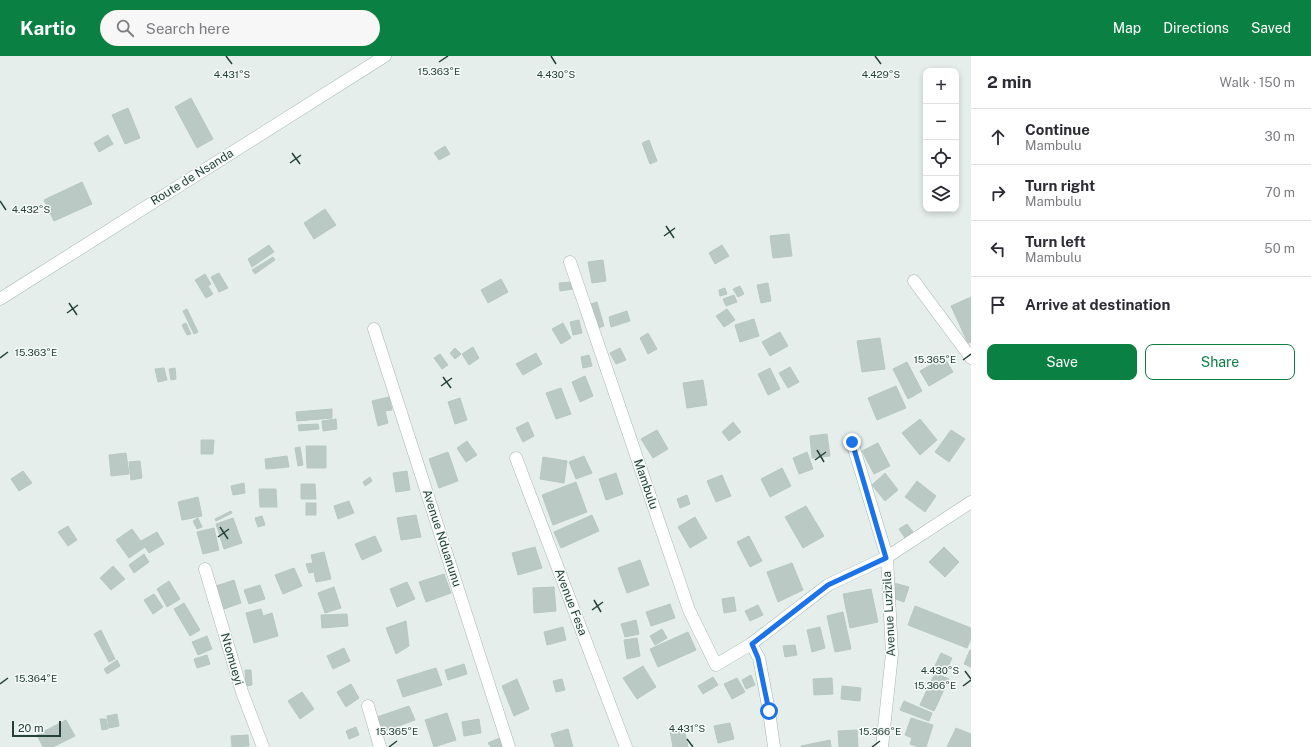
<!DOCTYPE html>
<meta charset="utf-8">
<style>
:root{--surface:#fff;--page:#f7f7f7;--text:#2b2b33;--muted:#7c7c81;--line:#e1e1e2;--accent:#0b8043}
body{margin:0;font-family:"Public Sans",sans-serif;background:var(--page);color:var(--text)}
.controls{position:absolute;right:12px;top:12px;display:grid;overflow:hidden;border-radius:8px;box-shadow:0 2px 6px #0003}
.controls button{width:36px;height:36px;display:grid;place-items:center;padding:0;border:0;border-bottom:1px solid var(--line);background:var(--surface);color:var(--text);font:20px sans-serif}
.scale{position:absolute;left:12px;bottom:10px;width:49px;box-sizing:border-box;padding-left:4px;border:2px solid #24403a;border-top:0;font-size:11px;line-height:14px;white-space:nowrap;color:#24403a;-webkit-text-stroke:3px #f6faf8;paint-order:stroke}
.stop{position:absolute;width:12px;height:12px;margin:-9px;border:3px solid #1a73e8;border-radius:50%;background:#fff}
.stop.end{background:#1a73e8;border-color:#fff;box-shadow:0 1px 4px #0008}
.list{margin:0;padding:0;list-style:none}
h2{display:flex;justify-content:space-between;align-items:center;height:52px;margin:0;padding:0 16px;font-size:17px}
h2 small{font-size:13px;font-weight:400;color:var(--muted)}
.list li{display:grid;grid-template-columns:26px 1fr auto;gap:12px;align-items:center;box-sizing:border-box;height:56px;padding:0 16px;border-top:1px solid var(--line)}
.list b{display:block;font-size:15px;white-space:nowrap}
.list p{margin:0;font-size:13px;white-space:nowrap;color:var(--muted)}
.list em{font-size:13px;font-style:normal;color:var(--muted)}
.actions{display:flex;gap:8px;padding:12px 16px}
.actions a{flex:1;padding:9px 0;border:1px solid var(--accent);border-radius:8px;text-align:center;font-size:14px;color:var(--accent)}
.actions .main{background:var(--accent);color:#fff}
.icon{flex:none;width:22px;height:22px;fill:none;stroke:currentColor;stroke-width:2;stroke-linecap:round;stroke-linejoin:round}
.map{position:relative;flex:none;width:971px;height:691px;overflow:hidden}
header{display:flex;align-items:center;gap:24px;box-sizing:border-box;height:56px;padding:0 20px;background:var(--accent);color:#fff}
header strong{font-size:19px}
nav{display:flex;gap:22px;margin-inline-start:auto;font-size:14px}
.search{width:280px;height:36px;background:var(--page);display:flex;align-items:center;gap:10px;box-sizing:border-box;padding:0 14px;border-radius:22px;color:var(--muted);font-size:15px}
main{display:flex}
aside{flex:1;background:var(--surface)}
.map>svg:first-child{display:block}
</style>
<header>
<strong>Kartio</strong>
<div class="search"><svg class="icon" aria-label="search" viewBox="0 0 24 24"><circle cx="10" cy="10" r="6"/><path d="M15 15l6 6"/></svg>Search here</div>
<nav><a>Map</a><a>Directions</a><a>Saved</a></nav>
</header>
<main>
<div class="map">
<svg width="971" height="691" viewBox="0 0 971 691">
<rect width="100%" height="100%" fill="#e5eeea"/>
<g fill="#bac9c4" stroke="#b7c8c2">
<polygon points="191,42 213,83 197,92 175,51"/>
<polygon points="128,52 140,82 125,88 112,59"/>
<polygon points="108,79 113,88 99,96 94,87"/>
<polygon points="649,84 657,105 650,108 642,87"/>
<polygon points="445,90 450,98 439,104 434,97"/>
<polygon points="82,126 92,148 54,165 44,144"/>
<polygon points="325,153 336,169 314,183 304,167"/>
<polygon points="789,178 792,200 773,202 770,180"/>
<polygon points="269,189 274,196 252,211 248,203"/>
<polygon points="722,189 729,200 715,208 709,197"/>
<polygon points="273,201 275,204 255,218 252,214"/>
<polygon points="603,204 606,225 592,227 588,206"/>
<polygon points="219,217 228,232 219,236 211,221"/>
<polygon points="205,218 211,228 208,230 213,238 206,242 195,224"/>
<polygon points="501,223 508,236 488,247 481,234"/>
<polygon points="572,226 573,233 560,235 559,227"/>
<polygon points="768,227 771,245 761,247 757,229"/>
<polygon points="740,230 744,238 738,241 733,233"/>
<polygon points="725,232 727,238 720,240 719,234"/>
<polygon points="734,239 737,246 726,250 723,243"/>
<polygon points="971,241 971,286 968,287 951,250"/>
<polygon points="597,246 604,270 595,273 588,249"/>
<polygon points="187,253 198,276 194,278 183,255"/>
<polygon points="727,253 735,264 724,271 716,260"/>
<polygon points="627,255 630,265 611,271 609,261"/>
<polygon points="754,263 759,280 740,286 735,269"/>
<polygon points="579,264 582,277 573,279 570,266"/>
<polygon points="186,267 191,278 187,279 182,269"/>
<polygon points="563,267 571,282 561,288 552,273"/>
<polygon points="780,276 788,290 770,300 762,286"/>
<polygon points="648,277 657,293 648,298 640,282"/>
<polygon points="880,282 885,313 862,316 857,285"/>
<polygon points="473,291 479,302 469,309 462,298"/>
<polygon points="455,292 461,298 455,303 450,297"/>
<polygon points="620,292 626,304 616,308 610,297"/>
<polygon points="536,297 542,308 523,319 516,308"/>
<polygon points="440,298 448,309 442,313 434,302"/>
<polygon points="589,299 592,310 583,312 581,301"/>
<polygon points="944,301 953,316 929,330 920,315"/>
<polygon points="907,306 922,335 908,343 893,313"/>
<polygon points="790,311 799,326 788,332 779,317"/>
<polygon points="164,312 167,324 158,326 155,313"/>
<polygon points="175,312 176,323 171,324 169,313"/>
<polygon points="770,312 780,333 768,339 758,318"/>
<polygon points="585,320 593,340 580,346 572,326"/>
<polygon points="703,324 707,349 687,352 683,327"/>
<polygon points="896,330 906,352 877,364 868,342"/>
<polygon points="561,332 571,358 556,363 546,337"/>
<polygon points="389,341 392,354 385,355 388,367 378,370 372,345"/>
<polygon points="460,342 467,364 455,368 448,346"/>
<polygon points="332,353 332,362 297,365 296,356"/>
<polygon points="336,363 337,373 323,375 322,365"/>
<polygon points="920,363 937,384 920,399 902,377"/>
<polygon points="528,366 534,380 523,386 516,372"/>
<polygon points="733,366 741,376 729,385 722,376"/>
<polygon points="318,368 319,373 299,375 298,369"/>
<polygon points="657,374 668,393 653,402 641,383"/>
<polygon points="951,374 965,383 949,406 935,396"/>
<polygon points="827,378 830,400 812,402 810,380"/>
<polygon points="201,384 214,384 213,398 201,398"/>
<polygon points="467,385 477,399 466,406 457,392"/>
<polygon points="878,387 890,410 874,418 862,395"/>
<polygon points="306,390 326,390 326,412 307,412"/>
<polygon points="300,391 303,409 298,410 295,392"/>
<polygon points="448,396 458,425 439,432 429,403"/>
<polygon points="807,396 813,413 799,418 793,402"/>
<polygon points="126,397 129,418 111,420 109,399"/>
<polygon points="287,400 289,411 266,413 265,403"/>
<polygon points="584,400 592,417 576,423 569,406"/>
<polygon points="543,401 567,405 564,427 540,423"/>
<polygon points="140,405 142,422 131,424 129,406"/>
<polygon points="782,412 791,430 770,441 761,423"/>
<polygon points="23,415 32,427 19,435 11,423"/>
<polygon points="407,415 410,434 396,436 393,417"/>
<polygon points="616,417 623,438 606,444 599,423"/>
<polygon points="885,417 898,434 885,445 872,429"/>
<polygon points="722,419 731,440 716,446 707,425"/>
<polygon points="370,421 372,425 365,430 363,426"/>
<polygon points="917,425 936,440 925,456 905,441"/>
<polygon points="576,426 587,456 553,469 542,439"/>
<polygon points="244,427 245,437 233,439 231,430"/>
<polygon points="301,428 315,428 316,443 301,443"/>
<polygon points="259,433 276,433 277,451 260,451"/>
<polygon points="687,439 690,448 680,452 677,443"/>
<polygon points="198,441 202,460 182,464 178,446"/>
<polygon points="349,445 354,457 338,463 334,450"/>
<rect x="306" y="447" width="10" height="12"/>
<polygon points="806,450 824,480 803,492 785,461"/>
<polygon points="231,455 232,457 216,465 215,463"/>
<polygon points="416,459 421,481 401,484 397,462"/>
<polygon points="592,459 599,475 561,492 554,476"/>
<polygon points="262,460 265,469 258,471 255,462"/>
<polygon points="695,461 707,482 690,492 678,471"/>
<polygon points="198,462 202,471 197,473 193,465"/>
<polygon points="233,462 242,487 224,493 216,468"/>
<polygon points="907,468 913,476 905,482 899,473"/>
<polygon points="68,470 77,484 68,490 58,476"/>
<polygon points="214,472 219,494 203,498 197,476"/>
<polygon points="132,473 145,491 129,502 116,484"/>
<polygon points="157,476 164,488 149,497 141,485"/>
<polygon points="375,480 382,495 362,504 355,488"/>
<polygon points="749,480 762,505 750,511 737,486"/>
<polygon points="535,491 542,512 518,519 512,497"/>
<polygon points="944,491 959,506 945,521 929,506"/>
<polygon points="324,496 331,523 316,526 314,516 309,517 306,508 313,507 311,499"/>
<polygon points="144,498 149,506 134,517 129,509"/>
<polygon points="640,504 649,529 627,537 618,512"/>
<polygon points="792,507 803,534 778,546 767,516"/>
<polygon points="113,510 125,523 111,534 100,522"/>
<polygon points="294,512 302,530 283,538 275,519"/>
<polygon points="444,518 451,537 426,546 419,526"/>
<polygon points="234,524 241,547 224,553 216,530"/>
<polygon points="169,525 180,543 167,551 157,533"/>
<polygon points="407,526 415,543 397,551 390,533"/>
<polygon points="894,527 909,531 904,546 890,541"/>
<polygon points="260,529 265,543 249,548 244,534"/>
<polygon points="334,531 341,552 325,557 318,537"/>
<polygon points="554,531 556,555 534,557 533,532"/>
<polygon points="871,533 878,566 850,572 843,538"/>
<polygon points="154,538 163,551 153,558 144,544"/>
<polygon points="734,541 736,555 724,557 722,543"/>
<polygon points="184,547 200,574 190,580 174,553"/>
<polygon points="670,548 675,562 651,570 646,556"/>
<polygon points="758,549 763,559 750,565 745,555"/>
<polygon points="915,550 971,572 971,583 967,592 908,569"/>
<polygon points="261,553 263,560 272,557 278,580 254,587 246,557"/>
<polygon points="843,556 851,593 835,596 827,560"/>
<polygon points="347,558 348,570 322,572 321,559"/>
<polygon points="636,564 639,578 625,581 621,568"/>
<polygon points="406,565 409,590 396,598 386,572"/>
<polygon points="563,571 566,584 547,589 544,576"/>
<polygon points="820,571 825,592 812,596 807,574"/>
<polygon points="662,573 667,582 655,589 650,580"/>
<polygon points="101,574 115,603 109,606 94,578"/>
<polygon points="688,576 696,594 658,611 650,593"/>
<polygon points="207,580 212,593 198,599 192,586"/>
<polygon points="637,582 640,600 627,603 624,584"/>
<polygon points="795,589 797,599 785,601 783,590"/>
<polygon points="344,592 350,605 333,613 327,600"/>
<polygon points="970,594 971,594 971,611 964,608"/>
<polygon points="941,597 952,602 945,617 934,612"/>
<polygon points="207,599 210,608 197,612 194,603"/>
<polygon points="117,604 120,610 107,618 104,613"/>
<polygon points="464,608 467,618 448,624 445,614"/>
<polygon points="643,610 656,631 637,643 623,622"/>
<polygon points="436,612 442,629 403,641 397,624"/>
<polygon points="245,614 251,614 252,629 246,630"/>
<polygon points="935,617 949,623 934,655 920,649"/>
<polygon points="751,619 755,629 746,633 742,624"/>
<polygon points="713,621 718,629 703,638 698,630"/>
<polygon points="737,622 745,636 732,643 724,628"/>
<polygon points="832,622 833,638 814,639 813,623"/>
<polygon points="517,623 529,653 514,660 502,630"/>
<polygon points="562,623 565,634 556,636 553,625"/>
<polygon points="351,628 359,642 346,651 337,636"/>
<polygon points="842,630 861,632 860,645 841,643"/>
<polygon points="302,636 314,653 300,663 288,645"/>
<polygon points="904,645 932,657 929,665 900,654"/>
<polygon points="409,650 415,664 382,676 377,661"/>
<polygon points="447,657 456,684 434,691 425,664"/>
<polygon points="117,658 119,670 109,672 107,660"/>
<polygon points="911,662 933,669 926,691 918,691 910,688 912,682 905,679"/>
<polygon points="100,663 106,663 108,673 102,674"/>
<polygon points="479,663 481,677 464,680 462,666"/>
<polygon points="66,664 75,680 53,691 43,691 37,679"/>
<polygon points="730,667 734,683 718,687 714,670"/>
<polygon points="356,671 359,679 349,683 346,675"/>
<polygon points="684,672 688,691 673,691 670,675"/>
<polygon points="956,672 971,678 971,691 947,691"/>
<polygon points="568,673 573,691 555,691 551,678"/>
<polygon points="857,674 858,691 839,691 838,675"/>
<polygon points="248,679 249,690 232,691 231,680"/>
<polygon points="502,681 507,691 491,691 488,687"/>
<polygon points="830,684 831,691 801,691 801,690"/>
</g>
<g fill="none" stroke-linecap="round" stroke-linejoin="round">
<g stroke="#a7b6b2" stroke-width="13">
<g id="minor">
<polyline points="570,206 689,554 716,609 751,588"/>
<polyline points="914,225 971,302"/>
<polyline points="0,243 385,0"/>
<polyline points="374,273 509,691"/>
<polyline points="516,402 626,691"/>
<polyline points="205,513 242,636 263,691"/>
<polyline points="368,650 380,691"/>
<polyline points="774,691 769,655 759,602 751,588 828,529 887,501 852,386"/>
<polyline points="882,691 892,598 887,501 971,446"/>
</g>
</g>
<use href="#minor" stroke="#fff" stroke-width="12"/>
</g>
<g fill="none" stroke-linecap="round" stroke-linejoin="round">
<polyline stroke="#1a73e8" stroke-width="5" points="769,655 758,602 752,588 828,529 886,502 852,386"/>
</g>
<path fill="none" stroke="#24403a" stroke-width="1.5" d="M 226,0 L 232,8M 551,0 L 556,8M 875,0 L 881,8M 439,6 L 448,0M 292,97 L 300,108M 290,107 L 301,99M 0,145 L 6,154M 666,170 L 674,182M 664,180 L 675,172M 69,247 L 77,259M 67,257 L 78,249M 0,302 L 8,296M 963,304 L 971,298M 443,321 L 451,332M 441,330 L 452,322M 817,394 L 824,406M 815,404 L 826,396M 220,471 L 228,483M 218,481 L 229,473M 594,544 L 601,556M 592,554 L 603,546M 965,615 L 971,623M 0,628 L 8,622M 963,630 L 971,624M 687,683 L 693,691M 389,691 L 397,685M 872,691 L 880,685"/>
<g text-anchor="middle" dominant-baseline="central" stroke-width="3" stroke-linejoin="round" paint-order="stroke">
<g font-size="12" fill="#24403a" stroke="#f6faf8">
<text transform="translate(192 121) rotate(-32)">Route de Nsanda</text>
<text transform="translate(646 428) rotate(71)">Mambulu</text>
<text transform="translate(442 482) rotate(72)">Avenue Nduanunu</text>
<text transform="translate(571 546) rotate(69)">Avenue Fesa</text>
<text transform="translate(889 558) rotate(-93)">Avenue Luzizila</text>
<text transform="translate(232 603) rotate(74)">Ntomueyi</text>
</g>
</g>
<g font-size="10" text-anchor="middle" fill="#24403a" stroke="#f6faf8" stroke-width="3" stroke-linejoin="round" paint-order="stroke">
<text x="439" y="19">15.363°E</text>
<text x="881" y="22">4.429°S</text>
<text x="232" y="22">4.431°S</text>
<text x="556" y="22">4.430°S</text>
<text x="31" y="157">4.432°S</text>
<text x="36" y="300">15.363°E</text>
<text x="935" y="307">15.365°E</text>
<text x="940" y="618">4.430°S</text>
<text x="36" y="626">15.364°E</text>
<text x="935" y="633">15.366°E</text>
<text x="687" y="676">4.431°S</text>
<text x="397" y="679">15.365°E</text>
<text x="880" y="679">15.366°E</text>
</g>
</svg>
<div class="controls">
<button>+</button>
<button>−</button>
<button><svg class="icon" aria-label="locate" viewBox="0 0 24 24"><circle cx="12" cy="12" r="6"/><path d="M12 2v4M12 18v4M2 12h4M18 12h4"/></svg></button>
<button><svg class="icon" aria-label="layers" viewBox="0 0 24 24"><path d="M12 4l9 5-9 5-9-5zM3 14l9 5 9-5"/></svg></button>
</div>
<div class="scale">20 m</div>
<div class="stop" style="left:769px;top:655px"></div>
<div class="stop end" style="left:852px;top:386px"></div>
</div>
<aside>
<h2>2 min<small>Walk · 150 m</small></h2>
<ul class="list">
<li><svg class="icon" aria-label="ahead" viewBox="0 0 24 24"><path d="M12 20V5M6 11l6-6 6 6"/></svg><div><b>Continue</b><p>Mambulu</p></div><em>30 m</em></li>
<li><svg class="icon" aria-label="right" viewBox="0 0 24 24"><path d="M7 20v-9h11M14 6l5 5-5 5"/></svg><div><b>Turn right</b><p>Mambulu</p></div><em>70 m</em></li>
<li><svg class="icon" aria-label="left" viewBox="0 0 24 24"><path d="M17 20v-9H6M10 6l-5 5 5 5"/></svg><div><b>Turn left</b><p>Mambulu</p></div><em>50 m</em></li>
<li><svg class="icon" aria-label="arrive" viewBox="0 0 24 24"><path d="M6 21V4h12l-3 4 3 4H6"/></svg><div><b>Arrive at destination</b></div></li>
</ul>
<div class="actions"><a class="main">Save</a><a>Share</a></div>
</aside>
</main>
